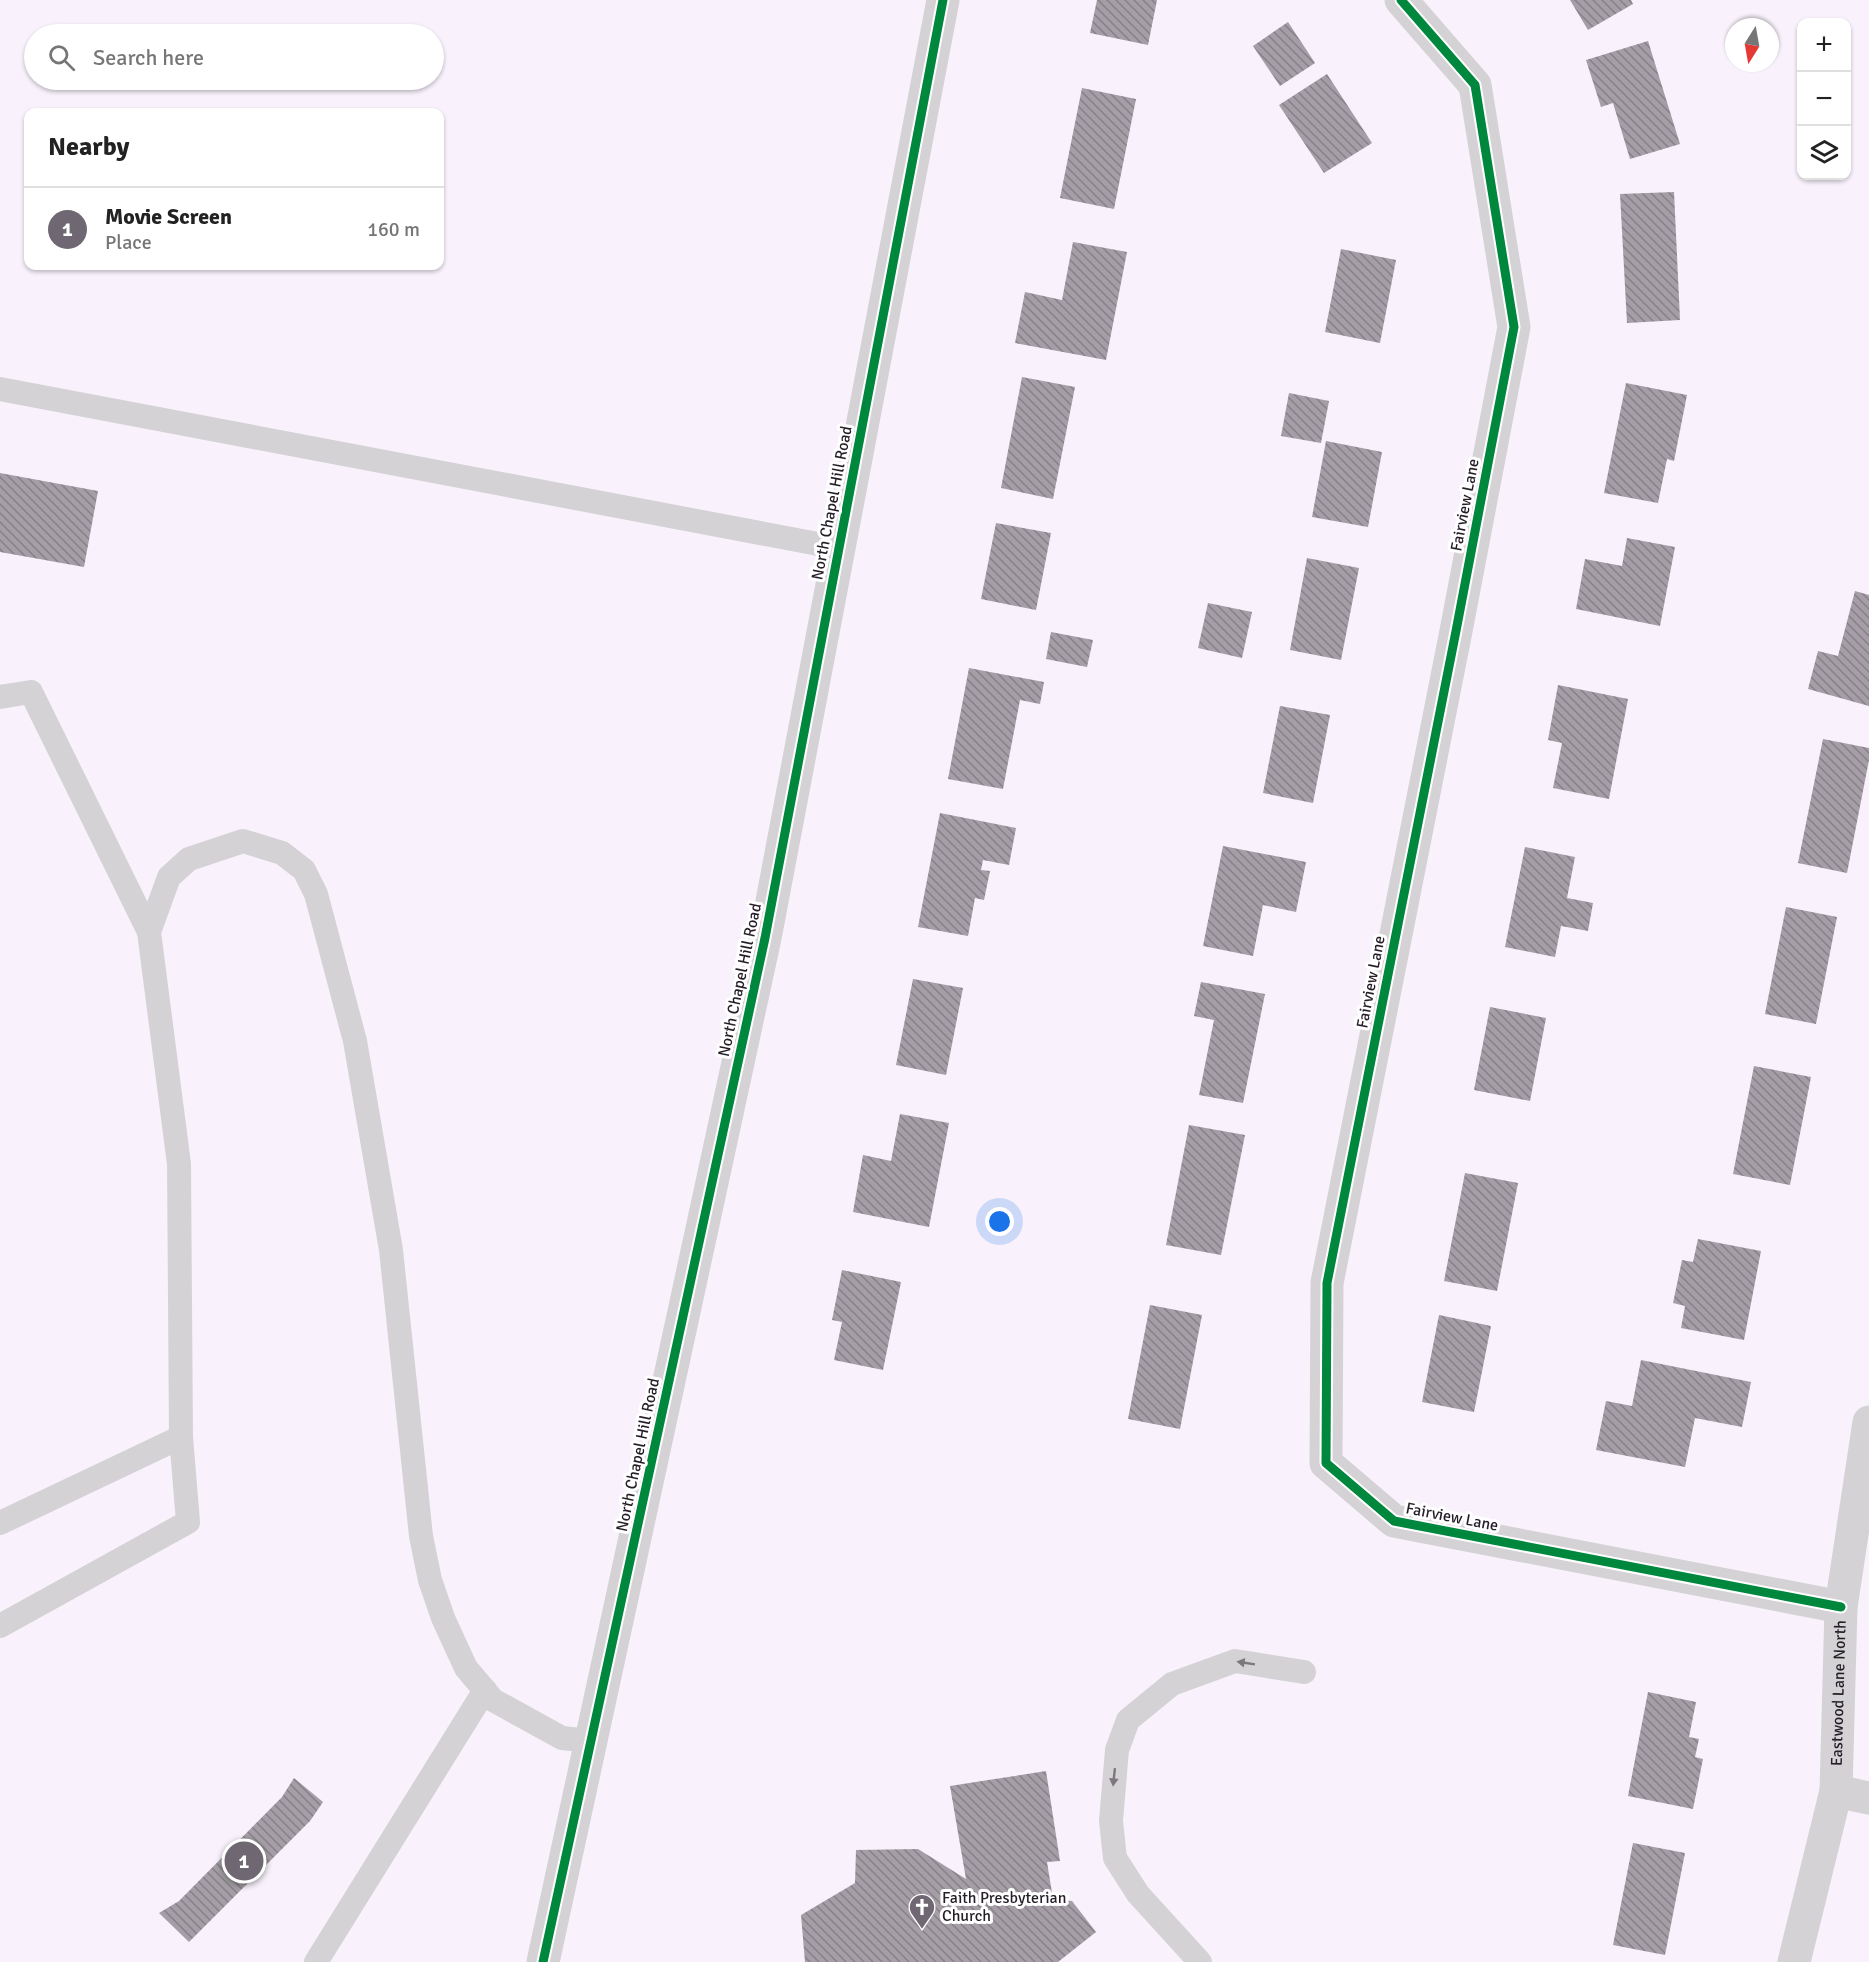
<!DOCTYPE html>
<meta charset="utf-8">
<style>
:root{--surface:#fff;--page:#f6f6f6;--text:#222;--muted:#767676;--line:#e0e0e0;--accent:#6f6872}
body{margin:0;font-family:Signika,sans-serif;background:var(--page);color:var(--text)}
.controls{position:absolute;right:18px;top:18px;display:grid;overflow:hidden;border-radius:12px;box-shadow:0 2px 4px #0004}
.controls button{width:54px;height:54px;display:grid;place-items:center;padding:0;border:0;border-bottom:2px solid var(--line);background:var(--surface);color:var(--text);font:30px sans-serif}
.compass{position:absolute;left:1725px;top:18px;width:54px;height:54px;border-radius:50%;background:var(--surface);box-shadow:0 2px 4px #0004;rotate:191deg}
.you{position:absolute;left:1000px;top:1222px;width:21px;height:21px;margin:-15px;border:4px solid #fff;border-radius:50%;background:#1a73e8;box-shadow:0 0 0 9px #1a73e833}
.badge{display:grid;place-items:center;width:39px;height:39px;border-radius:50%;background:var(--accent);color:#fff;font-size:20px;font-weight:700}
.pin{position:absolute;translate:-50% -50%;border:3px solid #fff;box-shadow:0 2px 6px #0006}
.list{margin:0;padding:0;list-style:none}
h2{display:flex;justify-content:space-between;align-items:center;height:78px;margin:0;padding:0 24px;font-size:26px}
h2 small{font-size:20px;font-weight:400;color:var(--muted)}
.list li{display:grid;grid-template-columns:39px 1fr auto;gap:18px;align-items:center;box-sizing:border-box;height:84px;padding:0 24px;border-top:2px solid var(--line)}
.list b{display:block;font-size:22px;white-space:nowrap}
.list p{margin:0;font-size:20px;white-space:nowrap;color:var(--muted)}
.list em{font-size:20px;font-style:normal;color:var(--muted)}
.icon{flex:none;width:33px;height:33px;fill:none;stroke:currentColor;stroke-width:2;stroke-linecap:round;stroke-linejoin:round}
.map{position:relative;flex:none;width:1869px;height:1962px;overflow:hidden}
.search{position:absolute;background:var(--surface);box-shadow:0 2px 4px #0004;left:24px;top:24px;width:420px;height:66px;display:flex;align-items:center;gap:15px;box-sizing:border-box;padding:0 21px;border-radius:33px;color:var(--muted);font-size:22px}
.panel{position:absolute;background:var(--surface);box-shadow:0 2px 4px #0004;left:24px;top:108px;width:420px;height:162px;border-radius:12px}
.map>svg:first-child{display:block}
</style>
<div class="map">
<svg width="1869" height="1962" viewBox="0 0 1869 1962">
<defs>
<pattern id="building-back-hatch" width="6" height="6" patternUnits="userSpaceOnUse" patternTransform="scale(1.5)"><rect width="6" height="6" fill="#a59ea6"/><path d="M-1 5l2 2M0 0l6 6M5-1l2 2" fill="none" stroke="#868087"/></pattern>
</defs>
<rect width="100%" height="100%" fill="#f9f2fc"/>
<g fill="url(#building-back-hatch)">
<polygon points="1097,0 1157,0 1148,45 1090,33"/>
<polygon points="1570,0 1631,0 1633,4 1588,30"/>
<polygon points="1288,22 1315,63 1280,86 1253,46"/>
<polygon points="1648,41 1680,144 1630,159 1613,103 1601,107 1586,60"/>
<polygon points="1327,74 1372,143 1324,173 1279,105"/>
<polygon points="1082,88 1136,99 1114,209 1060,198"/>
<polygon points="1674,192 1680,320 1627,323 1620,194"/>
<polygon points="1073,242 1127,252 1106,360 1015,343 1025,292 1062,300"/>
<polygon points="1341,249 1396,260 1380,343 1325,332"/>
<polygon points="1022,377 1075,387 1053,499 1001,488"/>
<polygon points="1626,383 1687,395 1674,461 1667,459 1658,503 1604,493"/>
<polygon points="1289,393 1329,401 1321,443 1281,436"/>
<polygon points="1326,441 1382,452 1368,527 1312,517"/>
<polygon points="0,473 98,491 84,567 0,552"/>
<polygon points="996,523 1051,533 1036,610 981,599"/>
<polygon points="1627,538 1675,547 1660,626 1576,609 1585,559 1622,566"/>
<polygon points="1307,558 1359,568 1341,660 1290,650"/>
<polygon points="1855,591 1869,595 1869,706 1808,689 1818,651 1838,656"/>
<polygon points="1208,603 1252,612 1242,658 1198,648"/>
<polygon points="1051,632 1093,640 1087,667 1046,659"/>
<polygon points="969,668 1044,682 1040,704 1020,700 1003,789 948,779"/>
<polygon points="1558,685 1628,699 1609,799 1553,788 1562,743 1548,740"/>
<polygon points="1280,706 1330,715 1313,803 1263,793"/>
<polygon points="1823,739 1869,748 1869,760 1847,873 1798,863"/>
<polygon points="940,813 1016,828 1009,865 983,860 981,870 990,871 984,900 975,898 968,936 918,927"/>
<polygon points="1223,846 1306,862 1296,912 1263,905 1253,956 1203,946"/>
<polygon points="1525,847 1575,857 1567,898 1593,903 1588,931 1561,926 1555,957 1505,947"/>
<polygon points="1786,907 1837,917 1816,1024 1765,1014"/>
<polygon points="913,979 963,988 946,1075 896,1065"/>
<polygon points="1201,982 1265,994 1243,1103 1199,1095 1214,1020 1194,1016"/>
<polygon points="1490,1007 1546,1018 1530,1101 1474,1090"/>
<polygon points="1754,1066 1811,1077 1790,1185 1733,1174"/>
<polygon points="900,1114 949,1123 929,1227 853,1212 863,1155 891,1161"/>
<polygon points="1189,1125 1245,1135 1221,1255 1166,1245"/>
<polygon points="1465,1173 1518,1183 1497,1291 1444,1281"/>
<polygon points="1698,1239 1761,1251 1744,1340 1681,1328 1685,1306 1673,1303 1682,1260 1693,1262"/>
<polygon points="842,1270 901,1282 883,1370 834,1360 842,1322 832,1320"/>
<polygon points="1150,1305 1202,1315 1180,1429 1128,1419"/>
<polygon points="1439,1315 1491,1326 1474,1412 1422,1402"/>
<polygon points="1641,1360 1751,1382 1742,1427 1695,1418 1685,1467 1596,1450 1606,1401 1632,1406"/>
<polygon points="1648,1692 1696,1702 1689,1737 1699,1739 1695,1757 1703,1759 1693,1809 1628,1796"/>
<polygon points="1046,1771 1060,1861 1047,1862 1053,1899 1072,1901 1096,1932 1058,1962 805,1962 801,1915 855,1883 856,1850 918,1849 966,1879 950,1786"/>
<polygon points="294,1778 323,1802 310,1821 189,1942 159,1913 179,1901 282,1797"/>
<polygon points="1633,1843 1685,1853 1665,1955 1613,1945"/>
</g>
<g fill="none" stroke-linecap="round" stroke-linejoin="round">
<g stroke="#d5d2d6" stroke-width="24">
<polyline points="0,389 839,548"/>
<polyline points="0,697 31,692 149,932"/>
<polyline points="181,1437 179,1164 149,932 169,877 189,859 243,841 282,853 304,870 316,894 355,1041 391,1250 421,1536 430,1580 443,1618 466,1668 493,1700 562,1738 591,1741"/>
<polyline points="0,1523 181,1437 188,1522 0,1626"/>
<polyline points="316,1962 485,1690"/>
<polyline points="1200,1962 1138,1894 1115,1858 1111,1821 1117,1750 1128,1720 1172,1684 1235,1661 1304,1672"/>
</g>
<g stroke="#d5d2d6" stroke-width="33">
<polyline points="1401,0 1475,85 1514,327 1456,631 1327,1283 1326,1463 1394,1521 1841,1607"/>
<polyline points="1836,1791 1869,1798"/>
<path id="s1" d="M 1794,1962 L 1836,1791 L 1841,1607 L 1869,1422"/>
</g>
<polyline stroke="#d5d2d6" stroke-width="33" points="543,1962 765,938 943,0"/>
<g stroke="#fff" stroke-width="13">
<g id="cycleway">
<polyline points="1401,0 1475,85 1514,327 1456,631 1327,1283 1326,1463 1394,1521 1841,1607"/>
<polyline points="543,1962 765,938 943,0"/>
</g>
</g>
<use href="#cycleway" stroke="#00873e" stroke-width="9"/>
</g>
<defs><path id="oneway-solid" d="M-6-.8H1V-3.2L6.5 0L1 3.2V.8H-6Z" transform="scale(1.5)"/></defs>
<g fill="#7d787e">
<use href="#oneway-solid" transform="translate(1246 1663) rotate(-171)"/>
<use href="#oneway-solid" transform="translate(1114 1777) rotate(96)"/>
</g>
<defs>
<g id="church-pin" transform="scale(1.35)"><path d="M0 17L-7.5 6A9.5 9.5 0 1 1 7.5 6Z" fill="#6f6872" stroke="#fff"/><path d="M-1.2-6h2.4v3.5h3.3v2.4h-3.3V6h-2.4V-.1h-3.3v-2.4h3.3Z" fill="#fff"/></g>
</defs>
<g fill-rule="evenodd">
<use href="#church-pin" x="922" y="1907"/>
</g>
<g text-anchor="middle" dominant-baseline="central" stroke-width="6" stroke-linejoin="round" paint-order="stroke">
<g font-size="16" fill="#251d27" stroke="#fff">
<text transform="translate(832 503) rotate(-79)">North Chapel Hill Road</text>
<text transform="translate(1465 505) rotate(-79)">Fairview Lane</text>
<text transform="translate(740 980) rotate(-78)">North Chapel Hill Road</text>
<text transform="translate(1371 982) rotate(-79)">Fairview Lane</text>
<text transform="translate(638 1455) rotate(-78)">North Chapel Hill Road</text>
<text transform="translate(1452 1517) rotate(11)">Fairview Lane</text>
<text stroke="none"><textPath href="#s1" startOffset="274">Eastwood Lane North</textPath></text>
</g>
<g font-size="16" fill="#251d27" stroke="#fff" text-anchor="start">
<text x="942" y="1898">Faith Presbyterian<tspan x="942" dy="18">Church</tspan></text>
</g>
</g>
</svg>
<div class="controls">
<button>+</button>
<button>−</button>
<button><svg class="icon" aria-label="layers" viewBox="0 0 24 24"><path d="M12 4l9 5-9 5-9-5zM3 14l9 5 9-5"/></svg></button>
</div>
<svg class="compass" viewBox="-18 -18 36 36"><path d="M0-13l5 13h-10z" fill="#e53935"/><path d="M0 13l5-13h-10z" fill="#767676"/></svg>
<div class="you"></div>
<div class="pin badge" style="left:244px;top:1861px">1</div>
<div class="search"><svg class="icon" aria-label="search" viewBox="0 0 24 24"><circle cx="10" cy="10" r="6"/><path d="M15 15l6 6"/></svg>Search here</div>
<section class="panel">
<h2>Nearby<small></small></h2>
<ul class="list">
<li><span class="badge">1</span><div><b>Movie Screen</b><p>Place</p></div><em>160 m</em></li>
</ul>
</section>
</div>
